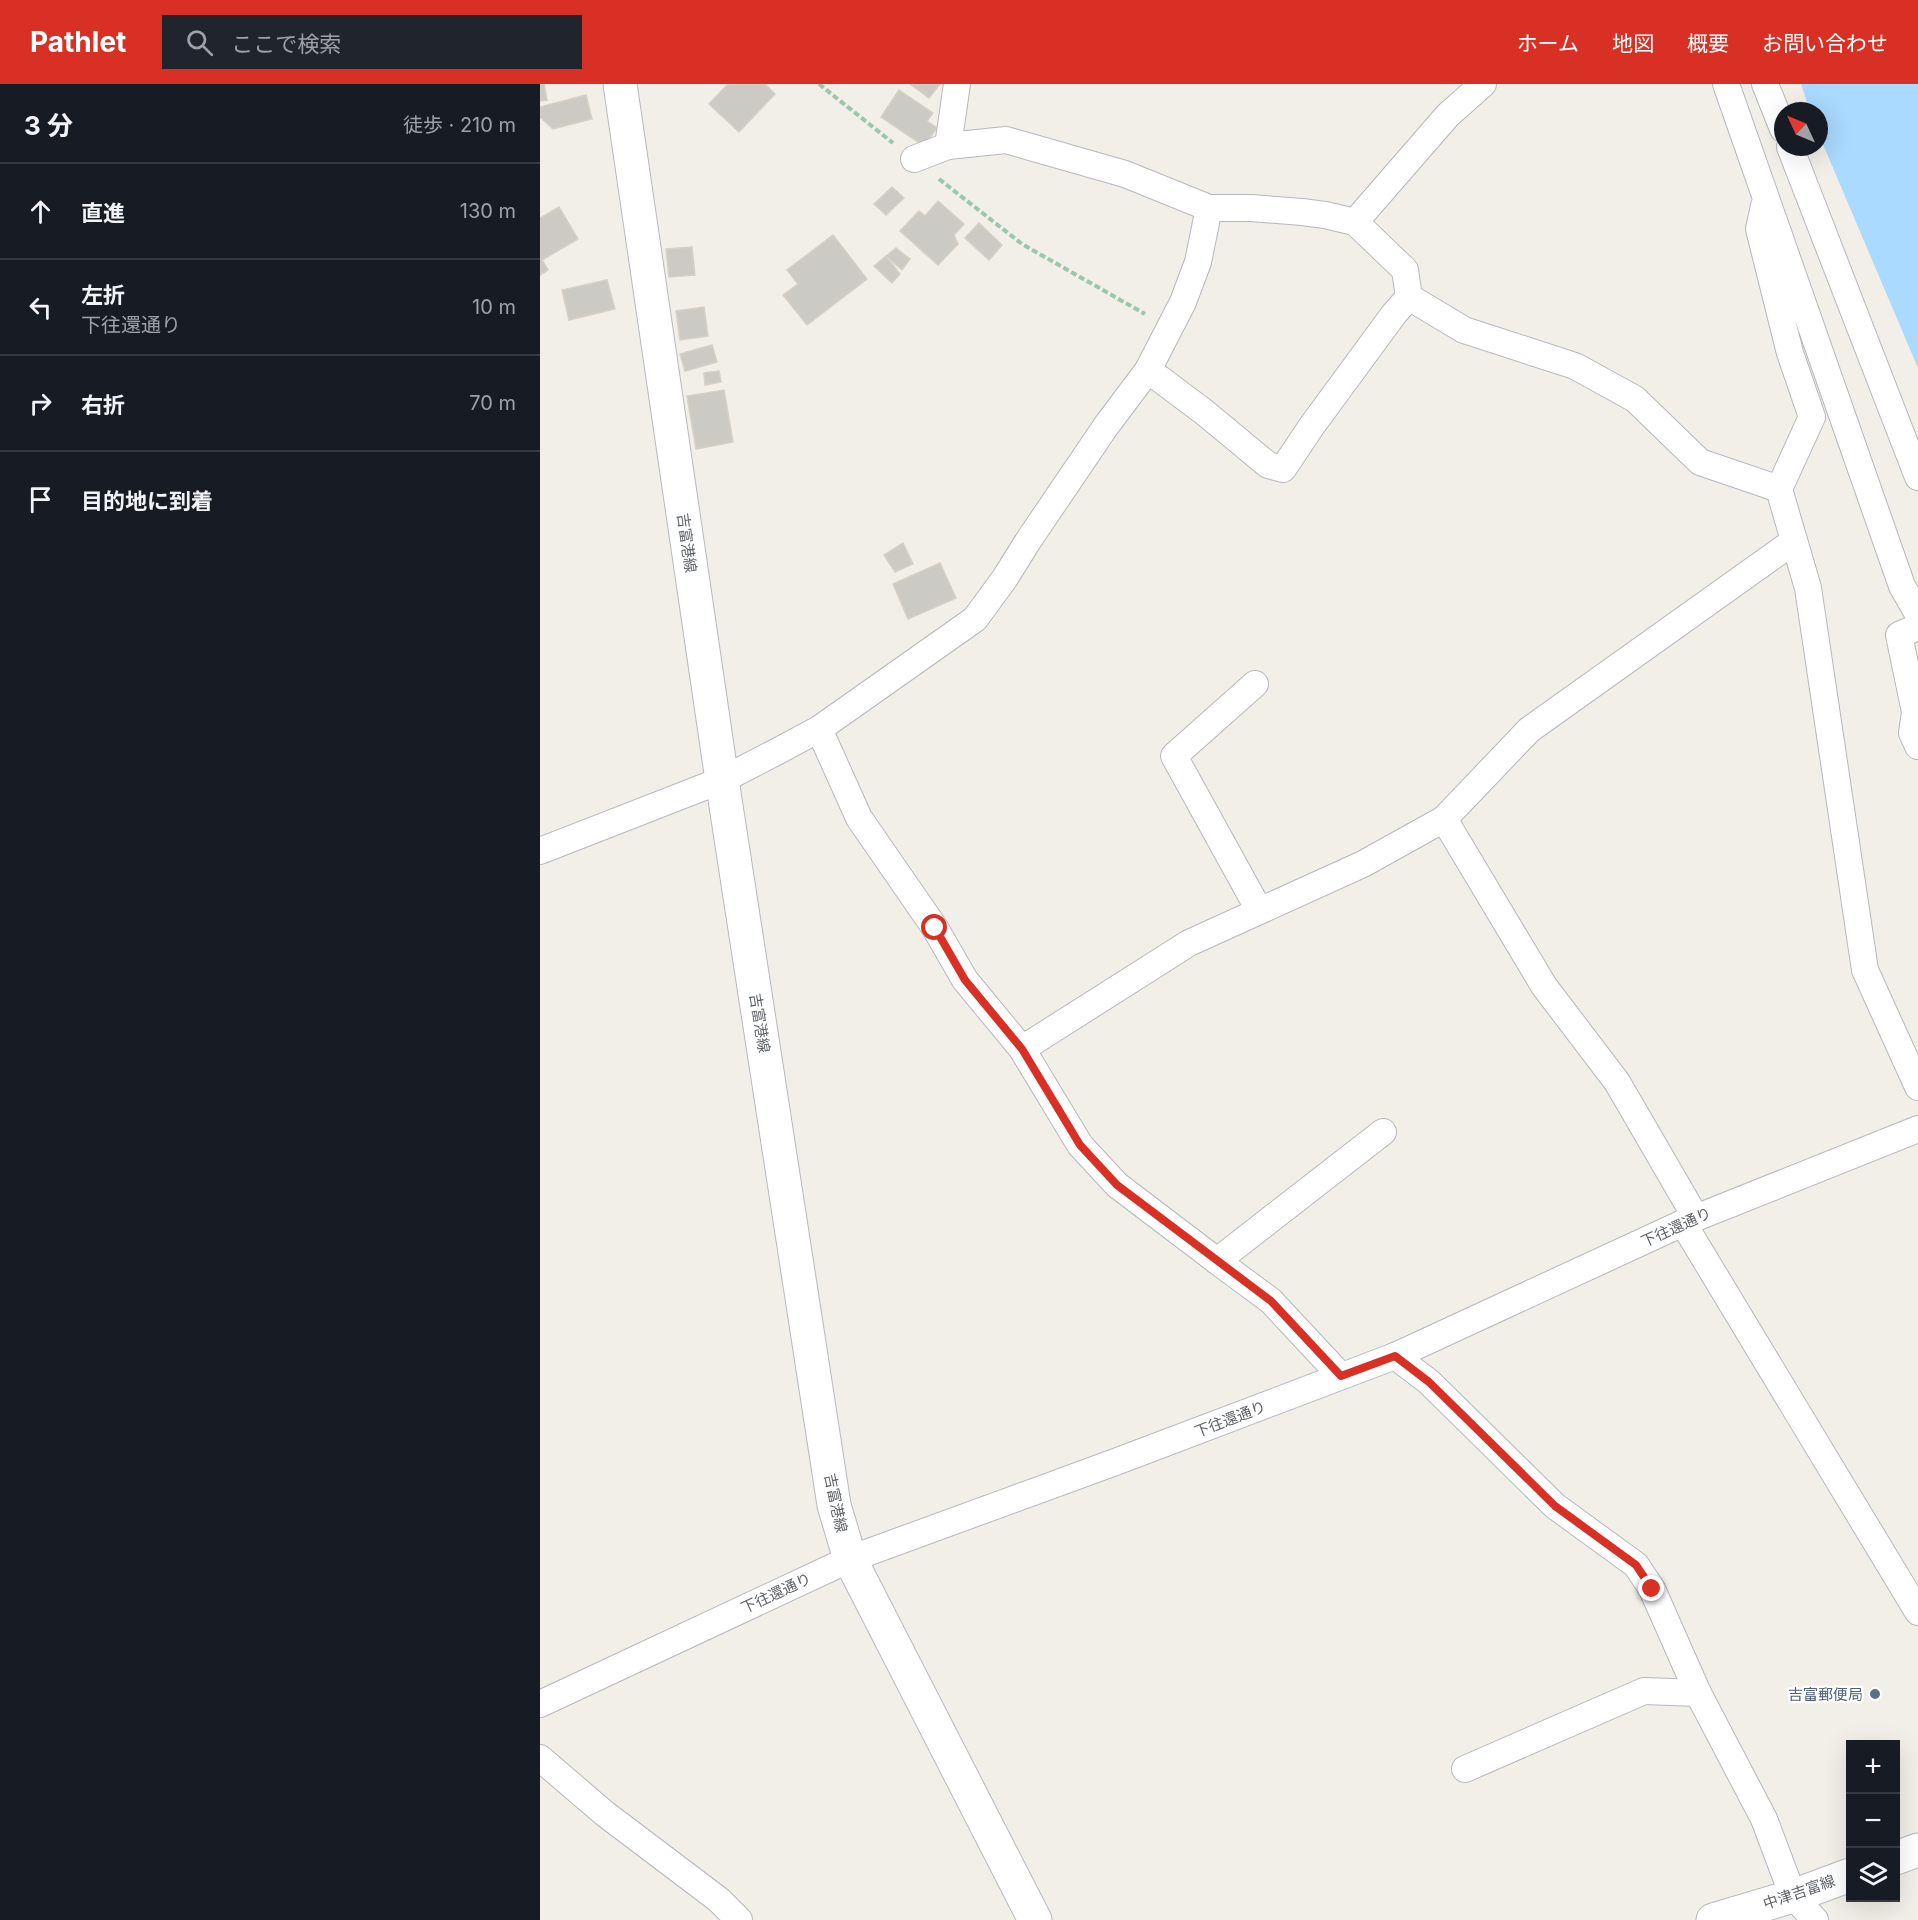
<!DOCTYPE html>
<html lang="ja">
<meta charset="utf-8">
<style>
:root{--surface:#171b24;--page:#20242c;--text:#f1f3f6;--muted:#9ea1a6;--line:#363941;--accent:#d93025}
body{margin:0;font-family:Inter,"Noto Sans JP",sans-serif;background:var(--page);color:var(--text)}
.controls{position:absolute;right:18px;bottom:18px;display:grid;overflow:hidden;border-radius:0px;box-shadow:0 6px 24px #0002}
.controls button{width:54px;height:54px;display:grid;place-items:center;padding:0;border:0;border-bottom:2px solid var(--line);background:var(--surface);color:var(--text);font:30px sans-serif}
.compass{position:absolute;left:1234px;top:18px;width:54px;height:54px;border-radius:50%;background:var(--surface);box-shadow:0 6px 24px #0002;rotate:314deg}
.stop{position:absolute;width:18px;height:18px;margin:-14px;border:4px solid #d93025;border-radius:50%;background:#fff}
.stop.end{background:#d93025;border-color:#fff;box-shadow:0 2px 6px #0008}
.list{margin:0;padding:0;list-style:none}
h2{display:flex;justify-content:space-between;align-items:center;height:78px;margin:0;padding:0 24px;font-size:26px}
h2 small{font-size:20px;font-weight:400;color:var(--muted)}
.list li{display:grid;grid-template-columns:39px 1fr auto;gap:18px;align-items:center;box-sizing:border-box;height:96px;padding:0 24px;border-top:2px solid var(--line)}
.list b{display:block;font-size:22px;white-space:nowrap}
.list p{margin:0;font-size:20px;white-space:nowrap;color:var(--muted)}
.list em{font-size:20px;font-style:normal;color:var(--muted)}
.icon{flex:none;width:33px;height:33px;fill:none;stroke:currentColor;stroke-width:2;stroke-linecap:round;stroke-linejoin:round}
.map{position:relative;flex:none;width:1378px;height:1836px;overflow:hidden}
header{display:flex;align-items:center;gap:36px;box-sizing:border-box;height:84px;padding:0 30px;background:var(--accent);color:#fff}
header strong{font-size:28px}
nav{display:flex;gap:33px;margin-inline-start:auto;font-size:21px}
.search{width:420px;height:54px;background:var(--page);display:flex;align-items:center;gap:15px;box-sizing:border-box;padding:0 21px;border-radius:0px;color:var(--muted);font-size:22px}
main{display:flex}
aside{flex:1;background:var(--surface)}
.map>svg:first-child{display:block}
</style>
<header>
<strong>Pathlet</strong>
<div class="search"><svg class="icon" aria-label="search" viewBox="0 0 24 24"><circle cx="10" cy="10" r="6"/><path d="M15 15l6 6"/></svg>ここで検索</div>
<nav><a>ホーム</a><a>地図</a><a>概要</a><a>お問い合わせ</a></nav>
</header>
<main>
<aside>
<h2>3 分<small>徒歩 · 210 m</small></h2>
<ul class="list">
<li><svg class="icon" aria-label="ahead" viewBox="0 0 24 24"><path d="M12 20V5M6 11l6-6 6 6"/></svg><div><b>直進</b></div><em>130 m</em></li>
<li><svg class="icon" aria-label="left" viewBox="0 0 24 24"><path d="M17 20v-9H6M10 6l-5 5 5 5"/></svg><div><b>左折</b><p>下往還通り</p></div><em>10 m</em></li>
<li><svg class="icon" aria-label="right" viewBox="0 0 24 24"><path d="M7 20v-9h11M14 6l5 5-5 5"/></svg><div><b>右折</b></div><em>70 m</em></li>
<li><svg class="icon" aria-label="arrive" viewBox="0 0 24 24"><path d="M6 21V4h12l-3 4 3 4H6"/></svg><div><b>目的地に到着</b></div></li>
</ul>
</aside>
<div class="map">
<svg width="1378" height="1836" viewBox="0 0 1378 1836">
<rect width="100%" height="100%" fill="#f1efe8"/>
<polygon fill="#aadaff" points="1261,0 1378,0 1378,284 1279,51 1279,27 1270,27"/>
<g fill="#cccac5" stroke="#d6d1c6" stroke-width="1.5">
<polygon points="0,0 4,0 7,16 0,17"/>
<polygon points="188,0 225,0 235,10 199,48 169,20"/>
<polygon points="370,0 400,0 389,14"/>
<polygon points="359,6 393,29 387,37 397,44 384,62 341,33"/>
<polygon points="46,11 52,35 13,45 0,33 0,23"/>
<polygon points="352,103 364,114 346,131 334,120"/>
<polygon points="398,117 424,140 414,151 418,160 398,181 360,147 379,127 385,132"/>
<polygon points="19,123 38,155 2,176 8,186 0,191 0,134"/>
<polygon points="439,139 462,161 449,176 425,154"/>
<polygon points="293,151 327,195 267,241 243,211 258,200 247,186"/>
<polygon points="152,163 155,191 129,193 126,165"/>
<polygon points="356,164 370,175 362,186 346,172"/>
<polygon points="346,172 360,190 352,199 334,182"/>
<polygon points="67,196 75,225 29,236 22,206"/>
<polygon points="164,223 168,252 140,256 136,227"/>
<polygon points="172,261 177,278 145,287 140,270"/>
<polygon points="179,287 181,298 165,301 164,289"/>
<polygon points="184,306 193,358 156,365 147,312"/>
<polygon points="363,459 373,480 355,488 344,471"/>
<polygon points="400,479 416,514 368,535 353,500"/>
</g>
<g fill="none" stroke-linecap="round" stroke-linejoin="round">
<g stroke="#b5b8bc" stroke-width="28">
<g id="minor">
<polyline points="1186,0 1362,502 1378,530"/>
<polyline points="1225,0 1243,45"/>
<polyline points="408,62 466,56 585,90 669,124"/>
<polyline points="1250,63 1378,393"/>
<polyline points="374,75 408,62 417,0"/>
<polyline points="1224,122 1219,145 1250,269 1272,333 1239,405"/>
<polyline points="815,138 908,31 943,0"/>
<polyline points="608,286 664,328 728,381 743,385 771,343 854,230 869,213"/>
<polyline points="1378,543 1359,551 1375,628 1372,649 1378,662"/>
<polyline points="715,600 634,672 719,826"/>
<polyline points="279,645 319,734 395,844 425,896 482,965 540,1061 577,1101 677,1177"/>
<polyline points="904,735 1004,902 1077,998 1156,1134"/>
<polyline points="0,767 182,696 238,667 279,645 435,535 465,494 488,457 566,342 608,286 643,218 658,178 669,124 711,124 762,128 785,131 815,138 865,186 869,213 924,246 1035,282 1095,315 1160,378 1239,405 1268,504 1325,886 1378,1003"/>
<polyline points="482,965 649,859 823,780 904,735 989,646 1254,457"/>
<polyline points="1143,1139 1378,1528"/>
<polyline points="855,1272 889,1298 1015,1422 1096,1481 1112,1505 1158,1609"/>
<polyline points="801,1292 731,1217 677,1177 843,1048"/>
<polyline points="0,1620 310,1475 578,1377 855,1272 1143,1139 1378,1045"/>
<polyline points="0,1674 64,1729 179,1816 199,1836"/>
<polyline points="925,1685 1104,1607 1158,1609 1224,1735 1253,1812 1275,1836"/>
</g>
</g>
<g stroke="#b6babf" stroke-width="35">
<g id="secondary">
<polyline points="80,0 182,696 294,1421 310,1475 495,1836"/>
<polyline points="1356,1774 1378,1766"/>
<polyline points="1173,1836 1253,1812 1310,1791"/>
</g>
</g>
<g stroke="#9cc7a9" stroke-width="4" stroke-dasharray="6 3" stroke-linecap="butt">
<polyline points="279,0 353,59"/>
<polyline points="399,95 482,160 605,230"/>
</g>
<use href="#minor" stroke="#fff" stroke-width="26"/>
<use href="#secondary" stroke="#fff" stroke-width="33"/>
</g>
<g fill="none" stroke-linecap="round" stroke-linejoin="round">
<polyline stroke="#d93025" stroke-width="8" points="395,844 425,896 482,965 540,1061 577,1101 731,1217 801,1292 855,1272 889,1298 1015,1422 1096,1481 1112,1505"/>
</g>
<circle fill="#5c6f8a" stroke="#fff" stroke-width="2" cx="1335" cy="1610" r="6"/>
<g text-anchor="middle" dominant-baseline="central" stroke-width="4.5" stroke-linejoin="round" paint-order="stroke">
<g font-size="15" fill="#5f6368" stroke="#fff">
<text transform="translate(147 459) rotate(82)">吉富港線</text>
<text transform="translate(220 939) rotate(81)">吉富港線</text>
<text transform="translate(1136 1143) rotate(-24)">下往還通り</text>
<text transform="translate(690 1335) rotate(-21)">下往還通り</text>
<text transform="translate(296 1419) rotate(78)">吉富港線</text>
<text transform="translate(236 1509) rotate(-25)">下往還通り</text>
<text transform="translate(1259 1808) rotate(-19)">中津吉富線</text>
</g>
<g font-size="15" fill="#4e5e75" stroke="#fff" text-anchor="end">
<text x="1323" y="1610">吉富郵便局</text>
</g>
</g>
</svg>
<div class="controls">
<button>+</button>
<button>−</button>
<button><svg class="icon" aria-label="layers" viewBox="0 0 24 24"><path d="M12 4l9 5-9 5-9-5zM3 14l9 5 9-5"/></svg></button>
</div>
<svg class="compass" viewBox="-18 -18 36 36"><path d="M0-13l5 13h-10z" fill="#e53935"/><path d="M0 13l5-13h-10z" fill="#9ea1a6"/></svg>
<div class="stop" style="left:395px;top:844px"></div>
<div class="stop end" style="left:1112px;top:1505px"></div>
</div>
</main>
